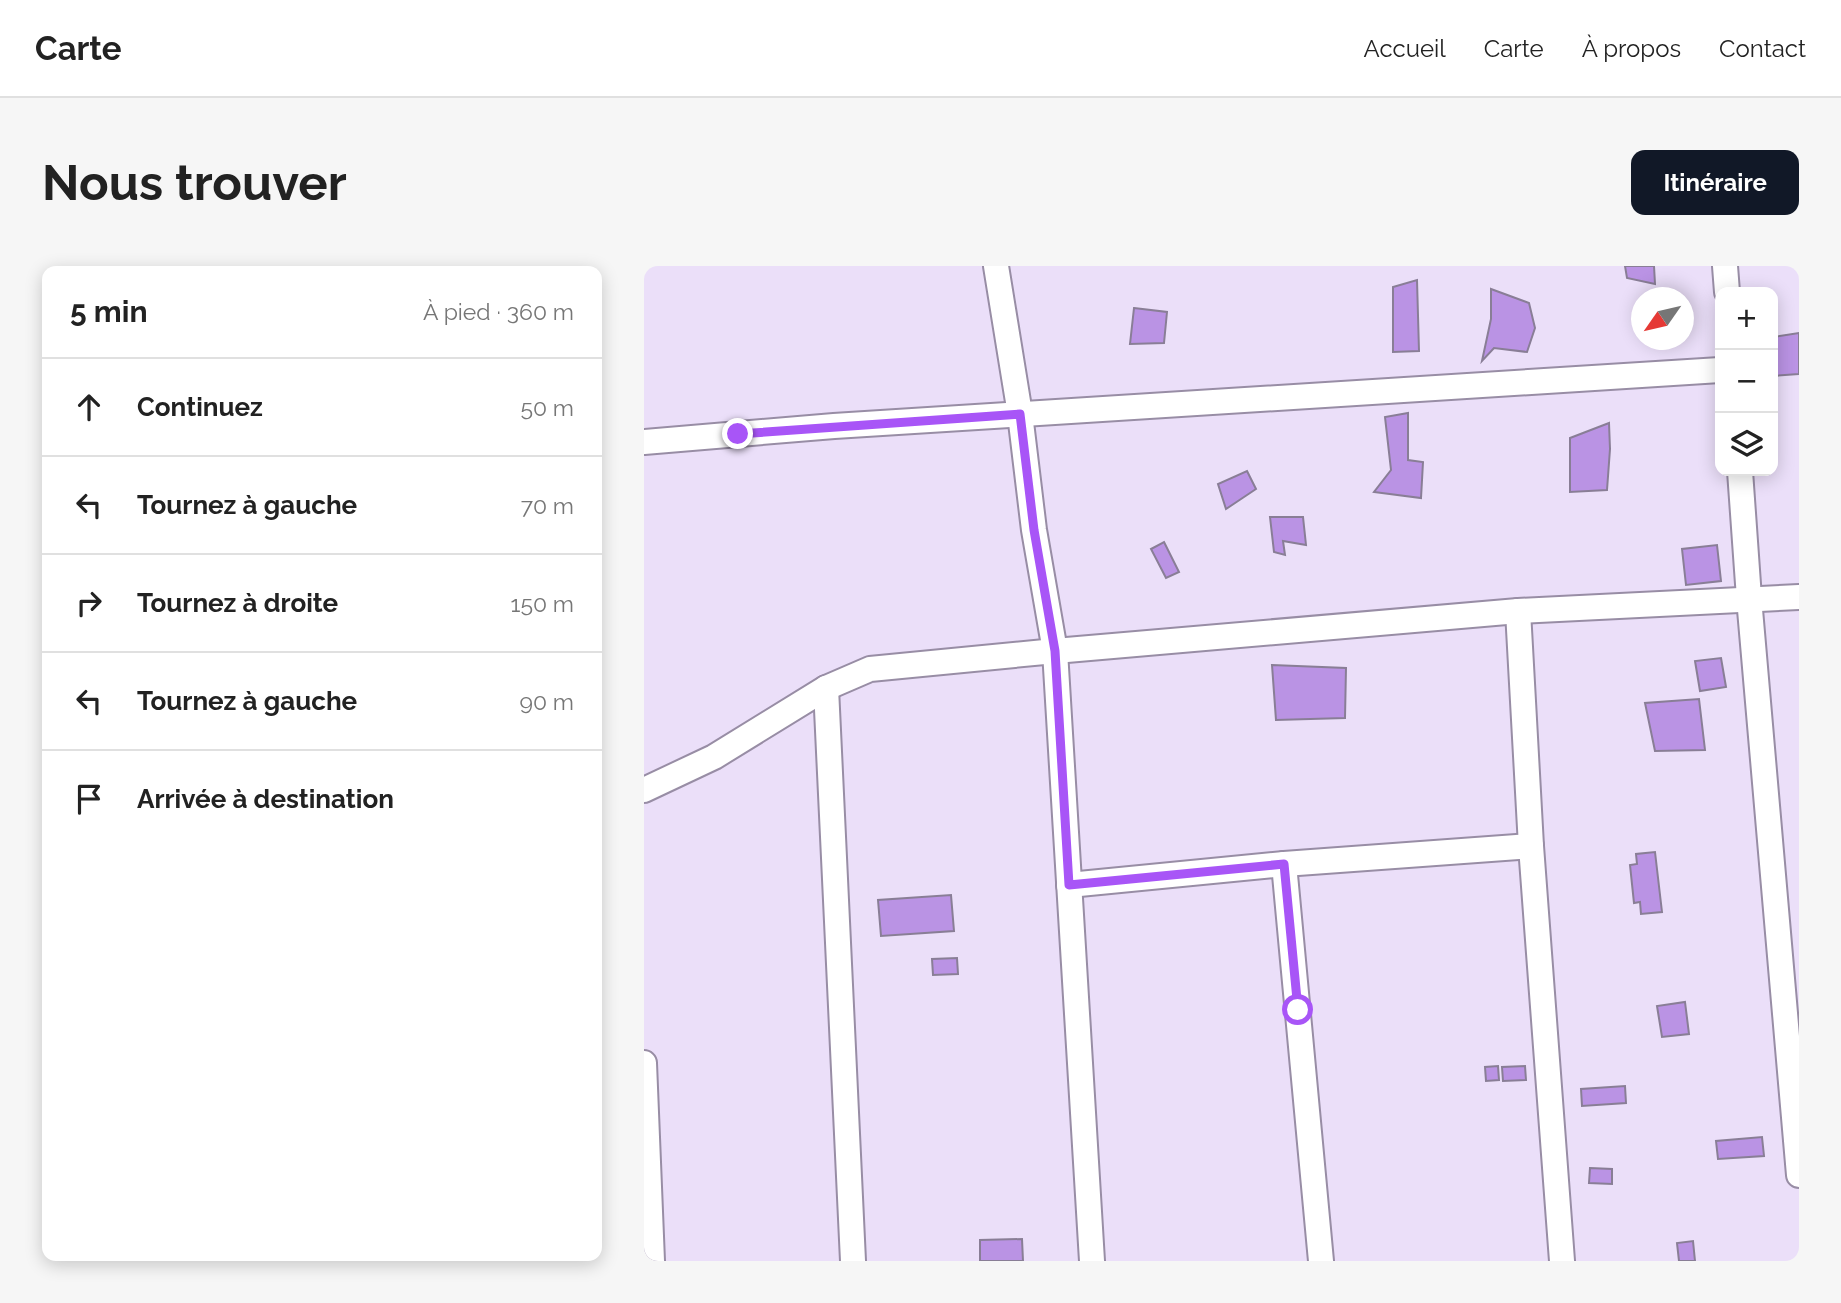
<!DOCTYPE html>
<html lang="fr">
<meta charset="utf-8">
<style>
:root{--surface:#fff;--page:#f6f6f6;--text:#222;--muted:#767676;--line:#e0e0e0;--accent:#111827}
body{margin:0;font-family:Raleway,sans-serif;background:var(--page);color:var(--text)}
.controls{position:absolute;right:21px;top:21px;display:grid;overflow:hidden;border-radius:14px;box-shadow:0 4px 18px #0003}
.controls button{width:63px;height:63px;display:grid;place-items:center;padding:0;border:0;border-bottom:2px solid var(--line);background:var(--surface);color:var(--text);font:35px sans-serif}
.compass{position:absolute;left:987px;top:21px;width:63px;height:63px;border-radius:50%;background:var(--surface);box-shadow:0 4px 18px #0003;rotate:236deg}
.stop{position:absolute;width:21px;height:21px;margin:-16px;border:5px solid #a855f7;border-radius:50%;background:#fff}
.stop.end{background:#a855f7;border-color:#fff;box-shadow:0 2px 7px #0008}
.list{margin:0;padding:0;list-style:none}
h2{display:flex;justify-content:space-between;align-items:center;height:91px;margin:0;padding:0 28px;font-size:30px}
h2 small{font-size:23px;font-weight:400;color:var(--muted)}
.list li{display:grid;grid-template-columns:46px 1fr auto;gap:21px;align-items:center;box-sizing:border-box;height:98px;padding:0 28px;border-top:2px solid var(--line)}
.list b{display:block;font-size:26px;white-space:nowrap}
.list em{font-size:23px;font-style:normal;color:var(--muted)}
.icon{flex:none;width:38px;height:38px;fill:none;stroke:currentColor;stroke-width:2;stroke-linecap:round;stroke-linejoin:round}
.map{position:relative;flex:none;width:1155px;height:995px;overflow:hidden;border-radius:14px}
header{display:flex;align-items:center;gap:42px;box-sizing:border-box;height:98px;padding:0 35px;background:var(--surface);border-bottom:2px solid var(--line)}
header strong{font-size:33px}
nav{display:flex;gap:38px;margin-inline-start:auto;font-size:24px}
.intro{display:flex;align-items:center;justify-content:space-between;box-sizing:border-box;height:168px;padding:0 42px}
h1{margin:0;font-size:49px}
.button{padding:18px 32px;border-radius:14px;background:var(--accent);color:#fff;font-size:24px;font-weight:700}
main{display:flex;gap:42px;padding:0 42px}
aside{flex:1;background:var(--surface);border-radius:14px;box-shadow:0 4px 18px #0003}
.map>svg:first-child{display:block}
</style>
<header>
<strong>Carte</strong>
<nav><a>Accueil</a><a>Carte</a><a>À propos</a><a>Contact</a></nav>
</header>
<div class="intro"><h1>Nous trouver</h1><a class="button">Itinéraire</a></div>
<main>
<aside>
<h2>5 min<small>À pied · 360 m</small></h2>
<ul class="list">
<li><svg class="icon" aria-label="ahead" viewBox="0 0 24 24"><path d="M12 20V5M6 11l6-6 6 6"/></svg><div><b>Continuez</b></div><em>50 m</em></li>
<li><svg class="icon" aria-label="left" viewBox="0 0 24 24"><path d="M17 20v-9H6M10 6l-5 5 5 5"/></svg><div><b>Tournez à gauche</b></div><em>70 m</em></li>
<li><svg class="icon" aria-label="right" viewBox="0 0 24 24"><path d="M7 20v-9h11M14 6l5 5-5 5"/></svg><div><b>Tournez à droite</b></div><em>150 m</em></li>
<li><svg class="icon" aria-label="left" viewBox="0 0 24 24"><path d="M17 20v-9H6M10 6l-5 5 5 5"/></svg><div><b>Tournez à gauche</b></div><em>90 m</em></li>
<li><svg class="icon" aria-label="arrive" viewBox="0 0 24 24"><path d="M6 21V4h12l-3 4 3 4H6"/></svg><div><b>Arrivée à destination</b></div></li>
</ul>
</aside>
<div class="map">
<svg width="1155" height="995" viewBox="0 0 1155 995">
<rect width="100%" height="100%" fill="#ebdff9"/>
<g fill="#ba93e4" stroke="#897e96" stroke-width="2">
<polygon points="981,0 1010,0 1011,18 983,12"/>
<polygon points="773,14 775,85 749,86 749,21"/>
<polygon points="847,23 885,37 891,62 883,86 850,82 838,95 847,53"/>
<polygon points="490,42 523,46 520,77 486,78"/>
<polygon points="1155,67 1155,108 1129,110 1129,71"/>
<polygon points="764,147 764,194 779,196 777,232 730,226 747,204 741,151"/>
<polygon points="965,157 966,183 963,224 926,226 926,172"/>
<polygon points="603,205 612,223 582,243 574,218"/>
<polygon points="626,251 659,251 662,279 639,275 641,289 630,286"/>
<polygon points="520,276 535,306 522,312 507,283"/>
<polygon points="1073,279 1077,315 1042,319 1038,283"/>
<polygon points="1077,392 1082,421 1056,425 1051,395"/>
<polygon points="628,399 702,402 701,452 632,454"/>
<polygon points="1055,433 1061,484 1011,485 1001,437"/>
<polygon points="1011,586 1018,646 997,648 996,636 990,637 986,599 993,598 992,588"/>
<polygon points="307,629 310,665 237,670 234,634"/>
<polygon points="313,692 314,708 289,709 288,693"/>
<polygon points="1041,736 1045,768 1018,771 1013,740"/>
<polygon points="854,800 855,814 842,815 841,801"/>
<polygon points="881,800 882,814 859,815 858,801"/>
<polygon points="981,820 982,837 938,840 937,823"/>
<polygon points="1118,871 1120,890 1074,893 1072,875"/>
<polygon points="946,902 968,903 968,918 945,917"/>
<polygon points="378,973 379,995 336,995 336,974"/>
<polygon points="1049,975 1051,995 1035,995 1033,977"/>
</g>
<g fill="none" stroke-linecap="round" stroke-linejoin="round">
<g stroke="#988da5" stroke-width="28">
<g id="minor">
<polyline points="352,0 376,148 390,264 411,385 448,995"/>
<polyline points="1081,0 1083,26"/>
<polyline points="0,176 190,160 1076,104"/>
<polyline points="1096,205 1105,332 1155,909"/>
<polyline points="874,345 887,580 918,995"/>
<polyline points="182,422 209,995"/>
<polyline points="0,524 70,491 182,422 226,403 411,385 874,345 1155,331"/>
<polyline points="640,598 677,995"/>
<polyline points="425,619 640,598 887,580"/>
<polyline points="0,797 8,995"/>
</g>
</g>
<use href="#minor" stroke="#fff" stroke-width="24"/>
</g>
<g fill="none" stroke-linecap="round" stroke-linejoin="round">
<polyline stroke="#a855f7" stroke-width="9" points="94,168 376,148 390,264 411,385 425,619 640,598 654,744"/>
</g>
</svg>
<div class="controls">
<button>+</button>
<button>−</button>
<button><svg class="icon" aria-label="layers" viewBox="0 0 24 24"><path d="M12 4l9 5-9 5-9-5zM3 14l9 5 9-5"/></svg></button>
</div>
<svg class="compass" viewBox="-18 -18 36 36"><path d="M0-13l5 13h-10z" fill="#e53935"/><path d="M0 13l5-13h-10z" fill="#767676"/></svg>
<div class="stop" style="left:654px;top:744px"></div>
<div class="stop end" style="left:94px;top:168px"></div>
</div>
</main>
